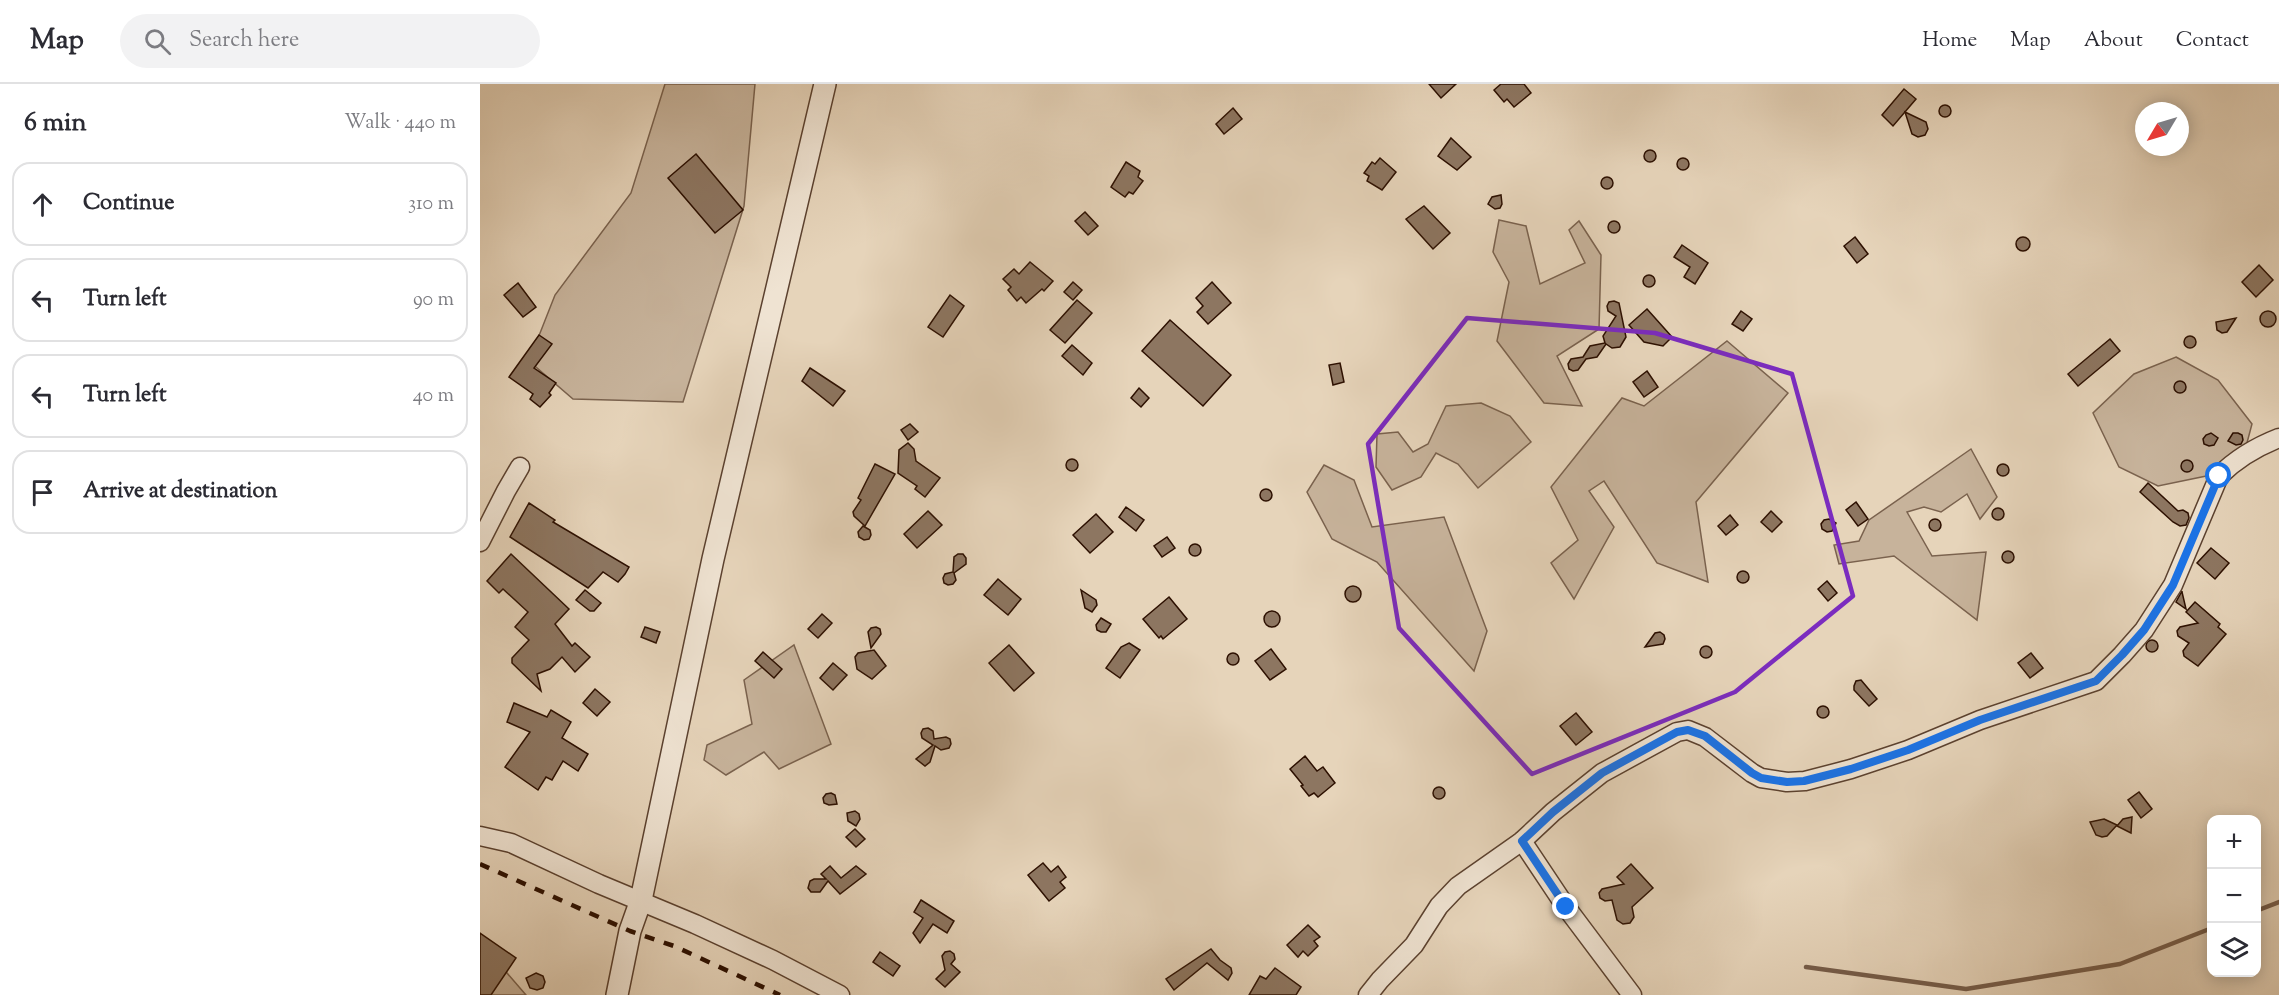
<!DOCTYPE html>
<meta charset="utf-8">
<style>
:root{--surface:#fff;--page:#f2f2f3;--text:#2b2b33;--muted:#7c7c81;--line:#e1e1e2}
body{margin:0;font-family:"Sorts Mill Goudy",serif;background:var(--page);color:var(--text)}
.controls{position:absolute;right:18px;bottom:18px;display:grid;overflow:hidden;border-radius:12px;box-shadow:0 3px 15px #0003}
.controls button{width:54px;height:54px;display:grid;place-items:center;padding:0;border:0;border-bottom:2px solid var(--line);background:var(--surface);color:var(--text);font:30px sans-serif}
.compass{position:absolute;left:1655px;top:18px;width:54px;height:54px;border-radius:50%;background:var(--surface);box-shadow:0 3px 15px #0003;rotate:232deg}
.stop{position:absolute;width:18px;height:18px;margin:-14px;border:4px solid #1a73e8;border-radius:50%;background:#fff}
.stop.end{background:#1a73e8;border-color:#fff;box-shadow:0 2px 6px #0008}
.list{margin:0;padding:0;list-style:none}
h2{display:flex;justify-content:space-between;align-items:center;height:78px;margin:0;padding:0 24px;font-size:26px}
h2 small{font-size:20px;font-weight:400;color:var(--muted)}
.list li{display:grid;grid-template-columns:39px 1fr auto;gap:18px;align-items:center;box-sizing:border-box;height:84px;margin:0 12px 12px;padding:0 12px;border:2px solid var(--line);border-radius:18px}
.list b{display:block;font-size:22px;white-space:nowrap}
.list em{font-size:20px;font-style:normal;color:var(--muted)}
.icon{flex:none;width:33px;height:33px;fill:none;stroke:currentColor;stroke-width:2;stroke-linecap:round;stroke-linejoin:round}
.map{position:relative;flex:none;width:1799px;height:911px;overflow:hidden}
header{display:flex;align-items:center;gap:36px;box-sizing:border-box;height:84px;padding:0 30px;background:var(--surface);border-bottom:2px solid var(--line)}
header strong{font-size:28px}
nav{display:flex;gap:33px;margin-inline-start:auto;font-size:21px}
.search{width:420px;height:54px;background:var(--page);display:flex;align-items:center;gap:15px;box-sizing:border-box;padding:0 21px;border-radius:33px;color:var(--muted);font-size:22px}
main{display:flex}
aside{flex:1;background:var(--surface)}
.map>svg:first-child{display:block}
</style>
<header>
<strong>Map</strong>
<div class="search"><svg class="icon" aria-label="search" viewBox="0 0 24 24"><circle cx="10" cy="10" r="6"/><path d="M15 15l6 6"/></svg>Search here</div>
<nav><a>Home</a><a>Map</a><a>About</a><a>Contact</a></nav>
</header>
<main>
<aside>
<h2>6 min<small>Walk · 440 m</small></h2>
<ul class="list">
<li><svg class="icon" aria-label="ahead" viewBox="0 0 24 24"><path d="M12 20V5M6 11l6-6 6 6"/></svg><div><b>Continue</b></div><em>310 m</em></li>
<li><svg class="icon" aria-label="left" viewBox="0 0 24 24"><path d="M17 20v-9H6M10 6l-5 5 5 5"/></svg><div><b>Turn left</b></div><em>90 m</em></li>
<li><svg class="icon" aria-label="left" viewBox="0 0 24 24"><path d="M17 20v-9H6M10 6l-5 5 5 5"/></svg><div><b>Turn left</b></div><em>40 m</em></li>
<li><svg class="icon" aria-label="arrive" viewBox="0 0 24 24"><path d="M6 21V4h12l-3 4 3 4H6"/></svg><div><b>Arrive at destination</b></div></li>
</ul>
</aside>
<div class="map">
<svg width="1799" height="911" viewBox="0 0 1799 911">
<rect width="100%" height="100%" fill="#e6d4ba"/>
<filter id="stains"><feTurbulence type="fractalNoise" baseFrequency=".00333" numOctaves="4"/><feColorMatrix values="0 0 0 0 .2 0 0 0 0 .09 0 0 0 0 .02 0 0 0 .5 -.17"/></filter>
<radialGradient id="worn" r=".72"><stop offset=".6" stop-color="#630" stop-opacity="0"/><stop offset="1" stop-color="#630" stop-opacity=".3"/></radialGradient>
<g fill="#c7b39b" stroke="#7a624e" stroke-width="1.5">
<polygon points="185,0 275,0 264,122 203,318 93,315 49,277 75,211 151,109"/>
<polygon points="1019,136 1046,142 1060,200 1105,179 1089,146 1099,137 1121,171 1119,245 1077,272 1102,322 1064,319 1017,257 1029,198 1013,168"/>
<polygon points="1247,257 1308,309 1216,418 1228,498 1177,479 1124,397 1109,407 1134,443 1094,515 1071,479 1098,456 1071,403 1142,314 1164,322"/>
<polygon points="1696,273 1738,296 1772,340 1760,385 1678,402 1639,383 1613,329 1654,290"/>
<polygon points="1001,319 1030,332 1051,358 998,404 978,380 956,369 941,393 912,406 896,383 897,350 918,348 933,368 948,360 966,322"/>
<polygon points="1491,365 1517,413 1500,435 1487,410 1461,428 1444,423 1427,428 1452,472 1506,468 1497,536 1414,472 1359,480 1354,461 1379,457 1389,436"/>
<polygon points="844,381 874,396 892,443 964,433 1007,547 994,587 897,478 852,455 827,408"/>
<polygon points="314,561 351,660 299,685 284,668 246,691 224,676 227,661 272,640 264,596"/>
<polygon points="14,874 46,911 0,911"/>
</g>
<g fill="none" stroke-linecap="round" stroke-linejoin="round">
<g stroke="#765d4a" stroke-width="4.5">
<polyline points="1776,827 1799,818"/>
<polyline points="1326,883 1486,905 1640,880 1732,844"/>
</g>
</g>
<g fill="#8d7661" stroke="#2d1001" stroke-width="1.5">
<polygon points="949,0 976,0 961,14"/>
<polygon points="1021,0 1044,0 1051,9 1034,23 1027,15 1024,18 1014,6"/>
<polygon points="1424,5 1436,15 1413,42 1402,31"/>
<circle cx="1465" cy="27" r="6"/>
<polygon points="753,24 762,35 744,50 736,40"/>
<polygon points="1425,28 1446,38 1448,45 1445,51 1438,53 1432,50"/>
<polygon points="971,54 991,73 977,86 958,72"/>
<circle cx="1170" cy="72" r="6"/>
<polygon points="216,70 263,126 235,149 188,94"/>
<circle cx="1203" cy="80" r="6"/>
<polygon points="900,74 916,88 902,106 887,97 889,92 884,89 892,78 895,80"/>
<polygon points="646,78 660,87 658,93 663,97 653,110 649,108 645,113 631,103"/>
<circle cx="1127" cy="99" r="6"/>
<polygon points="1021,111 1022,120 1020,124 1015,125 1008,120 1012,113"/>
<polygon points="944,122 970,149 953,165 926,135"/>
<polygon points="605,128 618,142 608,151 595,137"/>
<circle cx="1134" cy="143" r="6"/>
<circle cx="1543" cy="160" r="7"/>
<polygon points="1375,153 1388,170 1377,179 1364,162"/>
<polygon points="1202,161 1228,179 1215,200 1204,193 1210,183 1194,173"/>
<polygon points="550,178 573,197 564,207 562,205 546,219 541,213 537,217 528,206 531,203 523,195 534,185 539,190"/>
<polygon points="1779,181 1793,196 1776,213 1762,198"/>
<circle cx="1169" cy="197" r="6"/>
<polygon points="593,198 602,206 593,216 584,208"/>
<polygon points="732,198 751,219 728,240 717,228 723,222 716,214"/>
<polygon points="38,199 56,223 43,233 24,211"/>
<polygon points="470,211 484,222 463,253 448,243"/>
<polygon points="597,216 612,229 585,259 570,246"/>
<polygon points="1134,217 1139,219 1146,253 1140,263 1132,264 1126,260 1117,273 1106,275 1098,286 1093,287 1089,285 1088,280 1091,275 1103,273 1110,262 1125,259 1123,252 1136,232 1128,227 1127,222 1129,218"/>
<polygon points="1167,225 1192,253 1183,262 1164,258 1149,241"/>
<polygon points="1261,227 1272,235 1263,247 1252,240"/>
<circle cx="1788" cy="235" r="8"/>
<polygon points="1756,234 1747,248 1742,249 1737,246 1736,238"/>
<polygon points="690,236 751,291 723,322 662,267"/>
<polygon points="59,251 72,260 54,284 76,299 69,309 71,311 60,323 50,315 53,310 29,293"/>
<circle cx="1710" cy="258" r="6"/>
<polygon points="1630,255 1640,267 1598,302 1588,290"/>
<polygon points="592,261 612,279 603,291 582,272"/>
<polygon points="860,279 864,298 853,301 849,281"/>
<polygon points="330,284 365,307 353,322 322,297"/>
<polygon points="1167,287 1178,303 1164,313 1153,298"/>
<circle cx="1700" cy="303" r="6"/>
<polygon points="659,304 669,314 661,323 651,314"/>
<polygon points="430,340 438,348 428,356 421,346"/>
<polygon points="1731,349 1738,354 1734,361 1729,362 1724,360 1723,355 1726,351"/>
<polygon points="1753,349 1758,349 1762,351 1763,356 1761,360 1756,361 1748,357"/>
<polygon points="428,359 434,365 436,377 460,394 445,413 435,405 437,402 418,389 419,366"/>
<circle cx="592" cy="381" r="6"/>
<circle cx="1707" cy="382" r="6"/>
<circle cx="1523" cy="386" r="6"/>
<polygon points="395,380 415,390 385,442 374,432 373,428 381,416 378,414"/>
<polygon points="1668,399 1698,427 1703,426 1708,429 1709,434 1706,441 1700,442 1693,438 1660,408"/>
<circle cx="786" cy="411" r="6"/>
<polygon points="1376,418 1388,435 1378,442 1366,426"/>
<polygon points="49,419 75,436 73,438 149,483 145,490 138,498 123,488 108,504 30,453"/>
<polygon points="646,423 664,436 656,447 639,433"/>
<circle cx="1518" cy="430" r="6"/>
<polygon points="448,427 462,441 437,464 424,450"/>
<polygon points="1291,427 1302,438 1292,448 1281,438"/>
<polygon points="616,430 633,448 610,469 593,451"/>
<polygon points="1250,431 1258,441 1246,451 1238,442"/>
<circle cx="1455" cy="441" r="6"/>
<polygon points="1349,435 1356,439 1352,447 1347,448 1342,445 1341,440 1344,436"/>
<polygon points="383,442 390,446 391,451 389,455 384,456 379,453 378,448"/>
<polygon points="687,453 695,464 682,473 674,462"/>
<circle cx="715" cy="466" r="6"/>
<polygon points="1731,464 1749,479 1735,495 1717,479"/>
<circle cx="1528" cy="473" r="6"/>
<polygon points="31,470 89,525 75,540 92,562 95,559 110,573 95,588 82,573 70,585 57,590 61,607 32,579 32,574 49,556 35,543 48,528 23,505 19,509 7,497"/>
<polygon points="478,470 483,470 486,474 486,480 474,489 476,496 473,500 468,501 464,499 463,494 465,490 473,488 474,473"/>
<circle cx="1263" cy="493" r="6"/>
<polygon points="518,495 541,515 528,531 504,511"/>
<polygon points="1347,497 1357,509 1348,517 1338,505"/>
<circle cx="873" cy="510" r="8"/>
<polygon points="105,506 121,519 114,527 110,527 96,516"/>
<polygon points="601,506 616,516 617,521 612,528 605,524"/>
<polygon points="1702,507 1702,508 1706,525 1696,518"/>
<polygon points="689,513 707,535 683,555 681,552 679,554 663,535"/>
<polygon points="1715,518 1740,540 1738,543 1746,550 1718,582 1704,572 1703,567 1709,559 1698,552 1697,547 1700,543 1718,539 1706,528"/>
<circle cx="792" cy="535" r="8"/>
<polygon points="342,530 352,539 338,554 328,545"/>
<polygon points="621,534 631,540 626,548 621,548 617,546 616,541"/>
<polygon points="165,543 180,548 176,559 161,553"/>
<polygon points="396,543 400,545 401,550 391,564 388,548 391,544"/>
<polygon points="1180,548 1184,551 1185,555 1183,560 1165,563 1175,549"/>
<circle cx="1672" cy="562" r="6"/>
<polygon points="649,559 660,566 640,594 626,584 641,563"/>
<polygon points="529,561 554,589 534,607 509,579"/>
<circle cx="1226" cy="568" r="6"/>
<polygon points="791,565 806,585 790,596 775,577"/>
<polygon points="394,566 406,582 392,595 377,585 375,573 378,569"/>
<polygon points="283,568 302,585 294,594 275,577"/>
<circle cx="753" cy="575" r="6"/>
<polygon points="1551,569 1563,584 1550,594 1538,579"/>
<polygon points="353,579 367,591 353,606 340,594"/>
<polygon points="1381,596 1397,615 1389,622 1374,606 1374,602 1376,597"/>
<polygon points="115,605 130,618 117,632 103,619"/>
<polygon points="34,619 67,633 71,626 91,638 82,654 108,670 98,687 83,677 72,696 66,693 58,706 25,683 50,648 27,638"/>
<circle cx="1343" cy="628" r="6"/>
<polygon points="1096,629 1112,648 1096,661 1080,642"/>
<polygon points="448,644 453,647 454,655 466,653 470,655 471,660 469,664 461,666 455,662 450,678 445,682 436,675 453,661 442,654 441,649 443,645"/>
<polygon points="825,672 837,687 843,683 855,699 838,713 834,709 829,712 821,702 823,701 810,685"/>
<circle cx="959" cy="709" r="6"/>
<polygon points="1659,708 1672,725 1661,734 1648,716"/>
<polygon points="351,709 355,711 357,720 349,721 344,719 343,714 346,710"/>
<polygon points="375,727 379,730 380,735 376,742 368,737 367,729"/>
<polygon points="1652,733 1651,749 1637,742 1643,735"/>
<polygon points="1624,735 1637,741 1627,752 1622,753 1616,751 1610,738"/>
<polygon points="375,745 385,755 376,763 366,753"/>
<polygon points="563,779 571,788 578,782 586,793 580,798 585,804 569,817 548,791"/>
<polygon points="1151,780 1173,804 1152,823 1154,833 1150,839 1143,840 1137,836 1132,816 1125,817 1120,814 1119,809 1122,805 1144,800 1137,793"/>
<polygon points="350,782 361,794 376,782 386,790 360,810 348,797 340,808 331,808 328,804 330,797 334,795 346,795 341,790"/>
<polygon points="441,816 474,837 467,849 453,840 440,859 433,849 443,834 434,828"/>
<polygon points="828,841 840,853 834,857 838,862 828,872 823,867 818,873 807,861"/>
<polygon points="0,849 36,874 11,911 0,911"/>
<polygon points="731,865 740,876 751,884 752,889 748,896 727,879 694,906 686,895"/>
<polygon points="470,867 474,870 475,875 471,880 480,888 465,903 456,895 465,886 462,872 465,868"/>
<polygon points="400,868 420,882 413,892 393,878"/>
<polygon points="795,884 821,903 816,911 769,911 780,892 786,895"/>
<polygon points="56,889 63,892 65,898 63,904 57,906 50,904 46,894"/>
</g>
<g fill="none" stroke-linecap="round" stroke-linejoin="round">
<g stroke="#5b412f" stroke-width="21">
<g id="minor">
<polyline points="0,458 26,407 40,383"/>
<polyline points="0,752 31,759 119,800 215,840 293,876 360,911"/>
<polyline points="1042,757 1086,823 1152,911"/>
<path d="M 888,911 L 900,896 L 934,861 L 959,822 L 978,802 L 1042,757 L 1073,728 L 1122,689 L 1197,648 L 1208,646 L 1225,653 L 1272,689 L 1281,694 L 1307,698 L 1325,697 L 1371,685 L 1428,666 L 1500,636 L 1616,597 L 1642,571 L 1664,546 L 1693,501 L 1739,392 C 1757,374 1776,363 1799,354"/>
</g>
</g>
<g stroke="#5b412f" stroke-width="24">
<polyline id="tertiary" points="137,911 150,847 161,816 233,475 345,0"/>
</g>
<use href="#minor" stroke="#efe3d2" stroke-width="18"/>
<use href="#tertiary" stroke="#efe3d2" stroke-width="21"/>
<polyline stroke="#2d1001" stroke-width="4.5" stroke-dasharray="10 10" stroke-linecap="butt" points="0,780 150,847 194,862 300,911"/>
</g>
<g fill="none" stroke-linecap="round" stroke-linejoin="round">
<polyline stroke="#1a73e8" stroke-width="8" points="1086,823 1042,757 1073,728 1122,689 1197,648 1208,646 1225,652 1272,689 1281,694 1307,698 1324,697 1371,685 1428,666 1500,636 1616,597 1642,571 1664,546 1693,501 1739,392"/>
</g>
<path fill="none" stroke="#7b2cbf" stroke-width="4.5" stroke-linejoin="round" d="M 987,234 L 1175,249 L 1312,290 L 1373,512 L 1255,608 L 1052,690 L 919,544 L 888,360 Z"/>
<rect width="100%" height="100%" filter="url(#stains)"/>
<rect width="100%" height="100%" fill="url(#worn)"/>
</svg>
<div class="controls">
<button>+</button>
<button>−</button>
<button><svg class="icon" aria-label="layers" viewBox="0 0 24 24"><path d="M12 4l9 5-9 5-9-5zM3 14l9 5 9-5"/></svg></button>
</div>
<svg class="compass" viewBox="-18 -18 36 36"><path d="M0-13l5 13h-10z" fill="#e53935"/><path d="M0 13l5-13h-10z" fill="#7c7c81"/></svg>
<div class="stop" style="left:1739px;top:392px"></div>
<div class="stop end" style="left:1086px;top:823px"></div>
</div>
</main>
